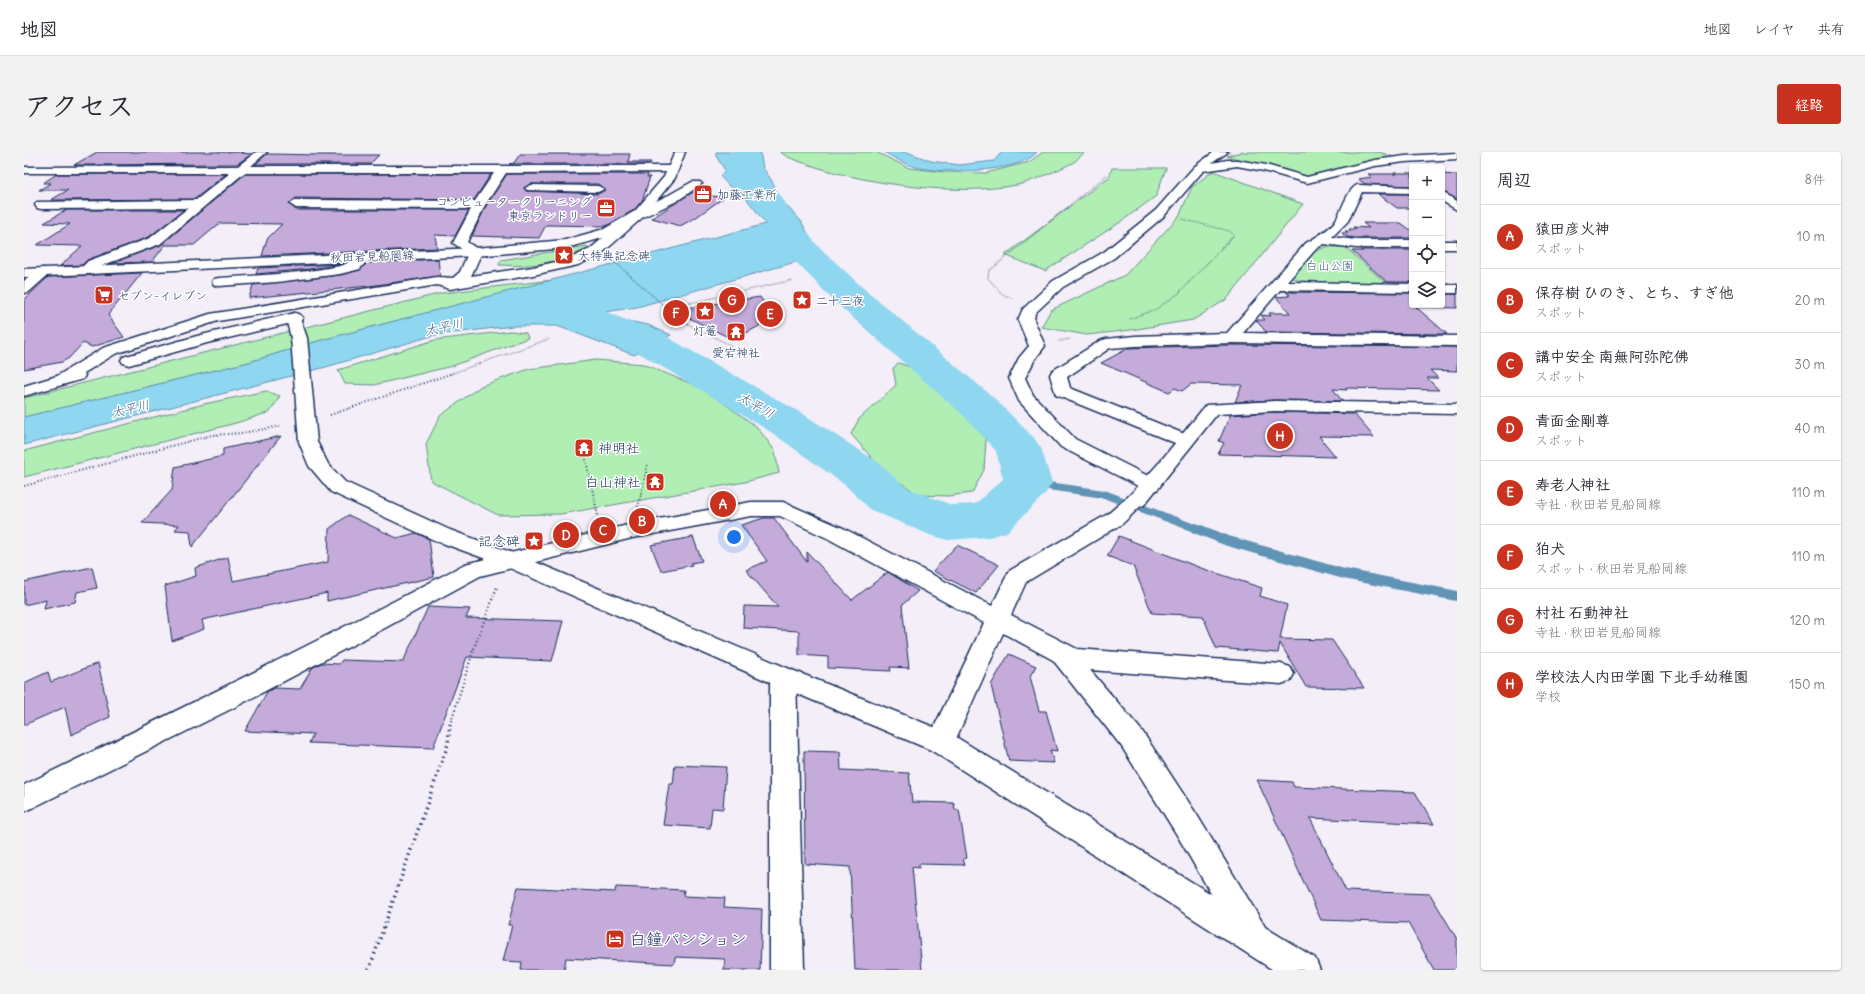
<!DOCTYPE html>
<html lang="ja">
<meta charset="utf-8">
<style>
:root{--surface:#fff;--page:#f2f2f3;--text:#2b2b33;--muted:#7c7c81;--line:#e1e1e2;--accent:#c8321e}
body{margin:0;font-family:Delius,"Klee One",sans-serif;background:var(--page);color:var(--text)}
.controls{position:absolute;right:12px;top:12px;display:grid;overflow:hidden;border-radius:4px;box-shadow:0 1px 3px #0004}
.controls button{width:36px;height:36px;display:grid;place-items:center;padding:0;border:0;border-bottom:1px solid var(--line);background:var(--surface);color:var(--text);font:20px sans-serif}
.you{position:absolute;left:710px;top:385px;width:14px;height:14px;margin:-10px;border:3px solid #fff;border-radius:50%;background:#1a73e8;box-shadow:0 0 0 6px #1a73e833}
.badge{display:grid;place-items:center;width:26px;height:26px;border-radius:50%;background:var(--accent);color:#fff;font-size:13px;font-weight:700}
.pin{position:absolute;translate:-50% -50%;border:2px solid #fff;box-shadow:0 1px 4px #0006}
.list{margin:0;padding:0;list-style:none}
h2{display:flex;justify-content:space-between;align-items:center;height:52px;margin:0;padding:0 16px;font-size:17px}
h2 small{font-size:13px;font-weight:400;color:var(--muted)}
.list li{display:grid;grid-template-columns:26px 1fr auto;gap:12px;align-items:center;box-sizing:border-box;height:64px;padding:0 16px;border-top:1px solid var(--line)}
.list b{display:block;font-size:15px;white-space:nowrap}
.list p{margin:0;font-size:13px;white-space:nowrap;color:var(--muted)}
.list em{font-size:13px;font-style:normal;color:var(--muted)}
.icon{flex:none;width:22px;height:22px;fill:none;stroke:currentColor;stroke-width:2;stroke-linecap:round;stroke-linejoin:round}
.map{position:relative;flex:none;width:1433px;height:818px;overflow:hidden;border-radius:4px}
header{display:flex;align-items:center;gap:24px;box-sizing:border-box;height:56px;padding:0 20px;background:var(--surface);border-bottom:1px solid var(--line)}
header strong{font-size:19px}
nav{display:flex;gap:22px;margin-inline-start:auto;font-size:14px}
.intro{display:flex;align-items:center;justify-content:space-between;box-sizing:border-box;height:96px;padding:0 24px}
h1{margin:0;font-size:28px}
.button{padding:10px 18px;border-radius:4px;background:var(--accent);color:#fff;font-size:14px;font-weight:700}
main{display:flex;gap:24px;padding:0 24px}
aside{flex:1;background:var(--surface);border-radius:4px;box-shadow:0 1px 3px #0004}
.map>svg:first-child{display:block}
</style>
<header>
<strong>地図</strong>
<nav><a>地図</a><a>レイヤ</a><a>共有</a></nav>
</header>
<div class="intro"><h1>アクセス</h1><a class="button">経路</a></div>
<main>
<div class="map">
<svg width="1433" height="818" viewBox="0 0 1433 818">
<rect width="100%" height="100%" fill="#f3eef7"/>
<filter id="ink" filterUnits="userSpaceOnUse"><feTurbulence type="fractalNoise" baseFrequency=".025" numOctaves="2"/><feDisplacementMap in="SourceGraphic" scale="8" xChannelSelector="R" yChannelSelector="G"/><feConvolveMatrix kernelMatrix="1 2 1 2 8 2 1 2 1" color-interpolation-filters="sRGB"/></filter>
<g filter="url(#ink)">
<g fill="#b0eeb4" stroke="#668e89">
<path d="M 756,0 L 852,0 L 885,16 L 920,20 L 962,21 L 1005,10 L 1019,0 L 1061,0 C 1057,3 1054,7 1050,10 C 1042,15 1002,32 993,33 C 933,44 847,33 789,14 C 778,10 765,7 756,0 Z"/>
<polygon points="1217,0 1355,0 1370,5 1287,27 1203,4"/>
<polygon points="1088,16 1142,16 1132,44 1098,69 1021,119 981,103 1085,25"/>
<polygon points="1189,19 1279,52 1203,147 1169,168 1107,178 1063,183 1017,175 1027,158 1101,123 1155,64 1168,35"/>
<path d="M 563,94 L 564,95 L 563,97 C 528,111 513,115 475,113 L 477,108 Z"/>
<polygon points="1301,95 1321,95 1363,132 1281,130 1265,125 1292,99"/>
<polygon points="529,128 294,189 225,210 0,265 0,246 418,141"/>
<polygon points="486,179 502,181 504,186 428,214 350,233 321,232 314,218 411,188"/>
<polygon points="572,208 619,212 680,237 733,275 751,299 755,321 721,330 537,362 474,363 407,329 402,292 416,264 457,234 505,217"/>
<polygon points="875,211 888,216 941,253 962,288 960,318 948,341 924,344 895,343 858,318 827,282 835,267 872,233 869,216"/>
<polygon points="242,239 256,244 246,260 212,271 0,325 0,299 180,252"/>
</g>
<g fill="#8fd7f0" stroke="#6194b6">
<polygon points="692,0 736,0 739,16 748,29 757,48 777,69 797,106 775,109 613,155 568,162 624,173 647,183 610,203 533,174 489,174 411,183 302,215 0,293 0,265 225,210 294,189 742,72 719,42 706,35 696,24 701,18 692,4"/>
<path d="M 860,0 L 883,0 L 907,9 L 936,13 L 970,9 L 978,0 L 1013,0 C 996,22 912,22 888,14 C 878,11 869,5 860,0 Z"/>
</g>
<g fill="none" stroke-linecap="round" stroke-linejoin="round">
<polyline stroke="#6194b6" stroke-width="8" points="1004,331 1080,342 1173,377"/>
<polyline stroke="#6194b6" stroke-width="10" points="1171,376 1204,389 1320,422 1433,444"/>
<polygon fill="#8fd7f0" fill-rule="evenodd" points="705,0 731,0 735,21 753,38 767,60 793,93 838,135 970,246 1010,286 1017,296 1028,331 1021,342 983,380 965,385 924,388 906,383 847,358 821,333 747,280 615,201 547,172 541,164 547,156 560,153 573,156 643,185 779,262 855,311 883,336 928,353 951,352 979,327 972,299 940,264 812,151 769,107 739,63 731,48 708,24"/>
</g>
<g fill="#c4abd9" stroke="#1b2f5e" fill-rule="evenodd">
<polygon points="73,0 219,0 217,1 228,2 213,12 50,13"/>
<polygon points="243,2 297,3 355,3 346,12 231,12"/>
<polygon points="496,2 606,2 604,10 627,10 626,12 485,12 490,11"/>
<polygon points="1370,21 1388,21 1388,34 1341,32 1334,27 1348,25 1344,22 1372,22"/>
<polygon points="33,22 202,22 171,47 27,48 44,38 15,38 27,31 19,31"/>
<polygon points="221,22 467,22 450,48 272,46 265,52 272,58 445,58 431,84 411,83 413,96 238,104 243,87 258,72 196,71 170,93 141,93 128,110 88,111 137,93"/>
<path d="M 483,22 L 624,22 L 623,25 L 626,25 L 618,49 L 610,58 L 582,74 L 522,73 L 515,86 L 448,84 L 462,54 ZM 507,32 L 574,32 L 581,38 L 574,42 L 502,39 L 500,36 Z"/>
<polygon points="1418,22 1433,23 1433,47 1418,39"/>
<polygon points="669,40 699,46 671,66 656,74 628,66"/>
<polygon points="1354,42 1388,42 1388,56 1373,56"/>
<polygon points="42,58 160,58 125,85 63,108 58,113 36,114 58,94 13,93 46,72 20,71"/>
<polygon points="1339,71 1377,71 1388,79 1388,86 1332,86 1323,85 1318,81 1324,81 1321,79 1327,79 1325,77 1332,77 1329,75 1345,76"/>
<polygon points="1337,98 1388,98 1388,130 1363,130 1328,99 1339,99"/>
<polygon points="414,107 416,124 345,134 225,146 229,133 316,123 336,118 343,111"/>
<polygon points="318,112 286,117 232,122 234,116"/>
<polygon points="118,121 84,163 100,185 68,195 59,191 45,206 38,210 0,217 0,148 24,125"/>
<polygon points="1262,140 1388,141 1388,153 1418,153 1418,142 1433,142 1433,156 1392,155 1423,182 1242,180 1232,168 1241,168 1237,163 1247,164 1245,161 1266,161 1252,145 1265,144 1264,143 1266,143"/>
<polygon points="736,145 750,166 711,187 706,186 649,158"/>
<polygon points="1204,193 1433,195 1433,219 1406,218 1414,226 1403,226 1415,238 1322,236 1323,238 1309,237 1318,249 1251,248 1211,250 1218,233 1167,232 1158,239 1151,236 1145,240 1077,211 1105,196"/>
<polygon points="1251,260 1330,262 1350,285 1295,284 1312,305 1194,302 1200,291 1195,289 1206,263"/>
<polygon points="257,284 168,395 166,379 151,378 155,373 118,371 148,338 151,315 199,304 199,297"/>
<polygon points="324,363 373,386 392,381 405,387 410,425 303,449 303,441 178,468 180,477 148,489 141,434 172,424 171,416 204,405 209,429 304,410 305,377"/>
<polygon points="740,366 750,366 783,410 783,400 828,448 864,420 894,439 878,453 885,516 866,515 867,519 804,516 804,505 775,503 775,479 719,476 720,454 754,455 722,418 743,409 717,373"/>
<polygon points="1095,384 1174,415 1238,436 1236,444 1263,453 1256,487 1308,488 1340,536 1282,535 1256,491 1254,501 1192,496 1179,464 1128,461 1109,414 1083,404"/>
<polygon points="669,385 678,409 667,411 668,413 637,419 627,393"/>
<polygon points="933,393 975,413 952,441 909,419"/>
<polygon points="68,415 73,436 53,440 51,450 20,457 22,448 0,453 0,430"/>
<polygon points="404,455 446,457 442,466 539,469 528,509 443,505 409,596 285,591 289,582 221,579 243,540 250,536 276,537 288,516 297,511 315,512 318,508 379,510"/>
<polygon points="985,502 1012,514 1006,524 1015,559 1022,559 1033,599 1026,598 1030,611 985,609 967,533"/>
<polygon points="74,511 86,565 47,583 41,555 0,573 0,531 24,520 27,530"/>
<polygon points="780,599 816,600 817,618 885,621 888,650 930,651 931,658 935,658 943,706 939,707 941,713 895,712 895,716 888,715 898,818 831,818 826,715 781,712"/>
<polygon points="651,613 702,615 699,657 688,656 686,676 639,673 645,632 649,632"/>
<polygon points="1233,628 1268,630 1270,635 1391,640 1410,672 1286,666 1322,739 1406,742 1433,787 1433,818 1410,818 1384,771 1297,768"/>
<polygon points="494,735 591,740 592,735 660,738 659,744 701,746 700,755 738,757 736,818 700,818 701,807 651,805 650,812 542,806 540,818 497,818 498,810 479,809 488,773 484,773"/>
</g>
<g fill="none" stroke-linecap="round" stroke-linejoin="round">
<g stroke="#1b2f5e" stroke-width="3">
<g id="minor">
<path d="M 232,0 L 243,0 L 227,14 L 649,14 L 655,17 L 649,20 L 482,21 L 461,53 L 443,90 L 458,100 L 447,124 L 509,115 L 545,107 L 566,97 L 611,59 L 645,43 L 668,30 L 676,30 L 678,32 L 653,49 L 619,65 L 576,103 L 554,113 L 509,123 L 426,137 L 413,133 L 194,169 L 91,202 L 60,221 L 61,223 L 59,227 L 0,244 L 0,234 L 33,224 L 79,196 L 186,162 L 413,125 L 429,126 L 436,120 L 444,101 L 429,91 L 447,57 L 272,56 L 266,52 L 272,48 L 451,49 L 470,21 L 220,21 L 136,92 L 74,115 C 68,120 65,123 57,121 L 55,118 L 64,109 L 126,86 L 164,56 L 17,57 L 13,56 L 11,53 L 13,50 L 172,48 L 206,21 L 0,21 L 0,15 L 214,14 Z"/>
<polygon points="1190,0 1204,0 1188,11 1203,8 1213,8 1242,13 1283,25 1351,8 1381,4 1433,1 1433,7 1381,10 1351,14 1283,31 1240,19 1213,14 1179,19 1140,64 1090,106 1039,135 1011,161 1010,168 1021,194 1011,207 1001,226 1009,243 1051,287 1134,329 1137,333 1134,337 1127,339 1120,337 1037,295 995,249 985,226 995,206 1005,194 994,168 999,157 1029,129 1080,100 1132,58 1170,15"/>
<polygon points="507,33 574,34 580,37 574,40 503,38 501,36"/>
<path d="M 1334,33 L 1388,35 L 1388,41 L 1338,40 L 1324,69 L 1308,85 L 1332,88 L 1388,88 L 1388,96 L 1332,96 L 1300,92 L 1292,97 L 1263,130 L 1388,132 L 1388,140 L 1256,138 L 1219,181 L 1433,184 L 1433,194 L 1207,191 L 1111,194 L 1086,196 L 1043,225 L 1046,236 L 1168,285 L 1170,289 L 1168,293 L 1161,295 L 1032,243 L 1026,223 L 1028,219 L 1076,189 L 1082,187 L 1111,184 L 1203,181 L 1282,91 C 1293,85 1307,77 1313,66 C 1318,57 1325,35 1334,33 Z"/>
<polygon points="1418,40 1433,49 1433,58 1418,49"/>
<rect x="1418" y="89" width="15" height="8"/>
<path d="M 339,101 L 344,102 L 346,105 L 336,117 L 316,122 L 253,130 L 195,134 L 190,133 L 188,130 L 190,127 L 195,126 C 235,123 276,122 316,114 C 328,111 329,103 339,101 Z"/>
<polygon points="19,116 24,117 26,120 24,123 5,140 0,141 0,129 14,117"/>
<rect x="1418" y="133" width="15" height="8"/>
<polygon points="271,161 276,163 279,166 276,169 183,191 105,213 99,211 97,208 99,205 173,184"/>
<path d="M 1113,341 L 1120,343 L 1123,348 L 1098,372 L 1002,430 L 987,463 L 1053,497 L 1257,512 L 1266,515 L 1270,522 L 1266,529 L 1257,532 L 1066,518 L 1118,579 L 1173,663 L 1240,773 L 1245,784 L 1240,795 L 1229,800 L 1218,795 L 1153,683 L 1098,595 L 1029,508 L 979,481 L 927,598 L 917,602 L 907,598 L 903,590 L 960,471 L 803,386 L 756,364 L 727,364 L 608,386 L 456,424 L 359,477 L 211,555 L 0,660 L 0,633 C 148,561 296,489 441,412 L 449,410 L 608,372 L 727,350 L 759,350 L 819,376 L 968,454 L 985,419 L 1084,362 L 1106,343 Z"/>
<polygon points="759,515 768,518 772,525 780,818 746,818 746,525 750,518"/>
</g>
</g>
<g stroke="#1b2f5e" stroke-width="3">
<g id="tertiary">
<polygon points="270,161 275,163 283,186 293,290 304,312 321,330 426,378 497,404 768,518 927,582 1291,806 1296,818 1249,818 907,598 750,532 481,414 410,388 307,340 285,314 275,290 267,186 262,166 265,163"/>
<polygon points="1251,249 1433,252 1433,262 1251,259 1193,262 1120,353 1113,355 1106,353 1103,348 1106,343 1135,311 1182,253"/>
</g>
</g>
<g stroke="#1b2f5e" stroke-width="3">
<polygon id="primary" points="651,0 661,0 651,26 619,65 590,83 542,96 451,104 0,125 0,117 451,96 541,88 580,77 611,59 640,25"/>
</g>
<g stroke="#1b2f5e" stroke-width="1.5" stroke-dasharray="0.5 1.5" stroke-linecap="butt">
<polyline points="591,110 649,162 708,152"/>
<polyline points="988,146 978,142 964,126 965,119 1083,23"/>
<polyline points="644,156 769,128"/>
<polyline points="650,163 656,168 708,194"/>
<polyline points="1106,167 1132,157 1154,142 1210,83 1205,79 1158,67"/>
<polyline points="1035,189 1046,187"/>
<polyline points="426,222 525,187"/>
</g>
<g stroke="#1b2f5e" stroke-width="2" stroke-dasharray="1 2.5" stroke-linecap="butt">
<polyline points="306,263 429,221"/>
<polyline points="561,304 574,364"/>
<polyline points="0,334 188,283 218,281 258,274"/>
<polyline points="614,355 624,311"/>
</g>
<polyline stroke="#1b2f5e" stroke-width="2.5" stroke-dasharray="1 3" stroke-linecap="butt" points="426,573 449,499 473,435"/>
<polyline stroke="#1b2f5e" stroke-width="3.5" stroke-dasharray="1.5 4" stroke-linecap="butt" points="345,818 424,592 426,572"/>
<use href="#minor" fill="#fff" fill-rule="evenodd"/>
<use href="#tertiary" fill="#fff" fill-rule="evenodd"/>
<use href="#primary" fill="#fff" fill-rule="evenodd"/>
</g>
</g>
<defs>
<g id="office-square" transform="scale(1)"><rect x="-9" y="-9" width="18" height="18" rx="4" fill="#c8321e" stroke="#fff"/><path d="M-6-3h4V-5.5h4V-3h4V5H-6ZM-1-4.5V-3h2v-1.5ZM-6 0V1H6V0Z" fill="#fff"/></g>
<g id="sight-square" transform="scale(1)"><rect x="-9" y="-9" width="18" height="18" rx="4" fill="#c8321e" stroke="#fff"/><path d="M0-6L1.8-2.2L6-1.7L2.9 1.2L3.7 5.4L0 3.3L-3.7 5.4L-2.9 1.2L-6-1.7L-1.8-2.2Z" fill="#fff"/></g>
<g id="supermarket-square" transform="scale(1)"><rect x="-9" y="-9" width="18" height="18" rx="4" fill="#c8321e" stroke="#fff"/><path d="M-6-5.5h2.5l.6 2H6L4.5 2H-2.5L-4.4-4H-6ZM-1.5 3.2a1.3 1.3 0 1 0 .1 0ZM3 3.2a1.3 1.3 0 1 0 .1 0Z" fill="#fff"/></g>
<g id="temple-square" transform="scale(1)"><rect x="-9" y="-9" width="18" height="18" rx="4" fill="#c8321e" stroke="#fff"/><path d="M0-6L5-2H3V0L6.5 2.5H4V6H1.5V3h-3V6H-4V2.5H-6.5L-3 0V-2H-5Z" fill="#fff"/></g>
<g id="hotel-square" transform="scale(1)"><rect x="-9" y="-9" width="18" height="18" rx="4" fill="#c8321e" stroke="#fff"/><path d="M-6-4.5h1.5V1H6V5H4.5V3h-9V5H-6ZM-4 0a1.8 1.8 0 1 1 3.6 0ZM.5 0V-2.5h3Q6-2.5 6 0Z" fill="#fff"/></g>
</defs>
<g fill-rule="evenodd">
<use href="#office-square" x="679" y="42"/>
<use href="#office-square" x="582" y="56"/>
<use href="#sight-square" x="540" y="103"/>
<use href="#supermarket-square" x="80" y="143"/>
<use href="#sight-square" x="778" y="148"/>
<use href="#sight-square" x="681" y="159"/>
<use href="#temple-square" x="712" y="180"/>
<use href="#temple-square" x="560" y="296"/>
<use href="#temple-square" x="631" y="330"/>
<use href="#sight-square" x="510" y="389"/>
<use href="#hotel-square" x="591" y="787"/>
</g>
<g text-anchor="middle" dominant-baseline="central" stroke-width="3" stroke-linejoin="round" paint-order="stroke">
<g font-size="12" fill="#1b2f5e" stroke="#fff" text-anchor="start">
<text x="693" y="42">加藤工業所</text>
<text x="568" y="49" text-anchor="end">コンピュータークリーニング<tspan x="568" dy="14">東京ランドリー</tspan></text>
<text x="554" y="103">大特典記念碑</text>
<text x="94" y="143">セブン-イレブン</text>
<text x="792" y="148">二十三夜</text>
<text x="681" y="178" text-anchor="middle">灯篭</text>
<text x="712" y="200" text-anchor="middle">愛宕神社</text>
</g>
<g font-size="12" fill="#1b2f5e" stroke="#fff">
<text transform="translate(348 104) rotate(-2)">秋田岩見船岡線</text>
</g>
<g font-size="12" fill="#405f74" stroke="#fff">
<text x="1306" y="113">白山公園</text>
</g>
<g font-size="13" font-style="italic" fill="#385982" stroke="#fff">
<text transform="translate(420 175) rotate(-12)">太平川</text>
<text transform="translate(732 253) rotate(30)">太平川</text>
<text transform="translate(106 257) rotate(-14)">太平川</text>
</g>
<g font-size="14" fill="#1b2f5e" stroke="#fff" text-anchor="end">
<text x="574" y="296" text-anchor="start">神明社</text>
<text x="617" y="330">白山神社</text>
<text x="496" y="389">記念碑</text>
</g>
<g font-size="17" fill="#1b2f5e" stroke="#fff" text-anchor="start">
<text x="605" y="787">白鐘パンション</text>
</g>
</g>
</svg>
<div class="controls">
<button>+</button>
<button>−</button>
<button><svg class="icon" aria-label="locate" viewBox="0 0 24 24"><circle cx="12" cy="12" r="6"/><path d="M12 2v4M12 18v4M2 12h4M18 12h4"/></svg></button>
<button><svg class="icon" aria-label="layers" viewBox="0 0 24 24"><path d="M12 4l9 5-9 5-9-5zM3 14l9 5 9-5"/></svg></button>
</div>
<div class="you"></div>
<div class="pin badge" style="left:699px;top:352px">A</div>
<div class="pin badge" style="left:618px;top:369px">B</div>
<div class="pin badge" style="left:579px;top:378px">C</div>
<div class="pin badge" style="left:542px;top:383px">D</div>
<div class="pin badge" style="left:746px;top:162px">E</div>
<div class="pin badge" style="left:652px;top:161px">F</div>
<div class="pin badge" style="left:708px;top:148px">G</div>
<div class="pin badge" style="left:1256px;top:284px">H</div>
</div>
<aside>
<h2>周辺<small>8件</small></h2>
<ul class="list">
<li><span class="badge">A</span><div><b>猿田彦火神</b><p>スポット</p></div><em>10 m</em></li>
<li><span class="badge">B</span><div><b>保存樹 ひのき、とち、すぎ他</b><p>スポット</p></div><em>20 m</em></li>
<li><span class="badge">C</span><div><b>講中安全 南無阿弥陀佛</b><p>スポット</p></div><em>30 m</em></li>
<li><span class="badge">D</span><div><b>青面金剛尊</b><p>スポット</p></div><em>40 m</em></li>
<li><span class="badge">E</span><div><b>寿老人神社</b><p>寺社 · 秋田岩見船岡線</p></div><em>110 m</em></li>
<li><span class="badge">F</span><div><b>狛犬</b><p>スポット · 秋田岩見船岡線</p></div><em>110 m</em></li>
<li><span class="badge">G</span><div><b>村社 石動神社</b><p>寺社 · 秋田岩見船岡線</p></div><em>120 m</em></li>
<li><span class="badge">H</span><div><b>学校法人内田学園 下北手幼稚園</b><p>学校</p></div><em>150 m</em></li>
</ul>
</aside>
</main>
